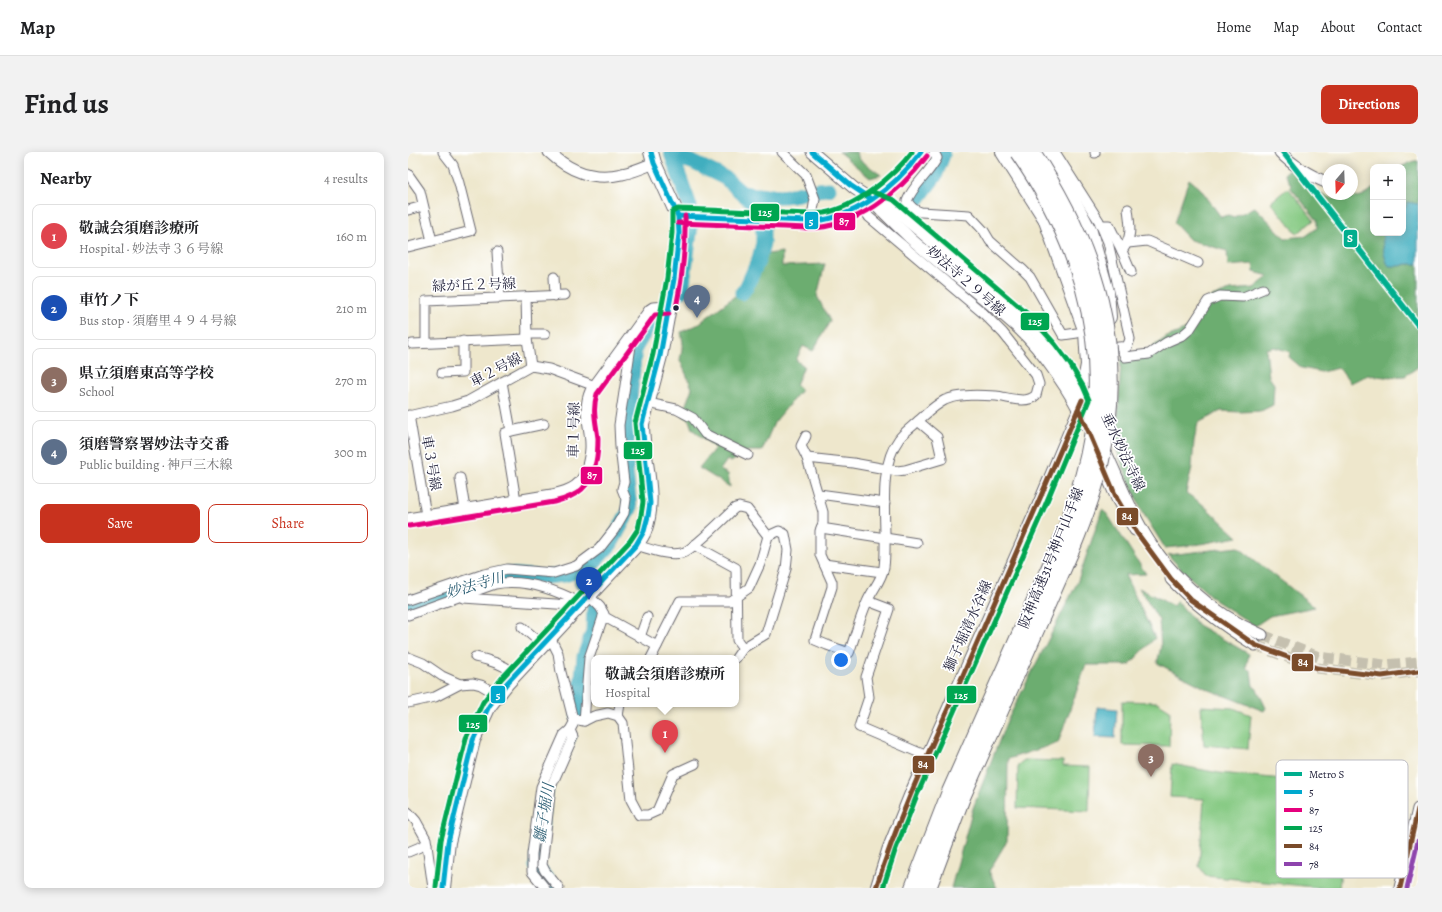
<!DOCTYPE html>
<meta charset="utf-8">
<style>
:root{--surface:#fff;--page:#f2f2f2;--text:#202124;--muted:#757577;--line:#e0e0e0;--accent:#c8321e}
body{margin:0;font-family:Alegreya,"Noto Serif JP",serif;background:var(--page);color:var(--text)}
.controls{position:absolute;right:12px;top:12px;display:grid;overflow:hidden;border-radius:8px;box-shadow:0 2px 10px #0003}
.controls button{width:36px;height:36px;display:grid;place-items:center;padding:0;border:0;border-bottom:1px solid var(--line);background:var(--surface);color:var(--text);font:20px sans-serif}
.compass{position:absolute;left:914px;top:12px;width:36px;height:36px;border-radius:50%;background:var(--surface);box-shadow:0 2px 10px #0003;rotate:199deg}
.you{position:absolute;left:433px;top:508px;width:14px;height:14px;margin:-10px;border:3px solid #fff;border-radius:50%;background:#1a73e8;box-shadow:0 0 0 6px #1a73e833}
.badge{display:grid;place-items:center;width:26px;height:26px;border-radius:50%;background:var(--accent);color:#fff;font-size:13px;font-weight:700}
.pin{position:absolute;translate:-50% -33px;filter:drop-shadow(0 1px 2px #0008)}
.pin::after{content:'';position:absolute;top:21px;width:14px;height:12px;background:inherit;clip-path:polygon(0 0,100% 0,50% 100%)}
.popup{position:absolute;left:183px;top:503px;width:148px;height:52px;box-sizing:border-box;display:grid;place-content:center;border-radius:8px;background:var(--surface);filter:drop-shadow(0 1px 3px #0005);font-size:13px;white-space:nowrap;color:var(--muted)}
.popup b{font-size:15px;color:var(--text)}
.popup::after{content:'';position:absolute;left:50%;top:100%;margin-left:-8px;border:8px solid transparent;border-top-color:var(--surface)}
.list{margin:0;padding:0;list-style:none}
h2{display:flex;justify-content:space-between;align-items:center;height:52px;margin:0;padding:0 16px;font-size:17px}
h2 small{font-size:13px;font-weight:400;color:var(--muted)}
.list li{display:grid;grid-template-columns:26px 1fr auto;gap:12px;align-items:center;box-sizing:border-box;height:64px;margin:0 8px 8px;padding:0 8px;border:1px solid var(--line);border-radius:8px}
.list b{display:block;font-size:15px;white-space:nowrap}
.list p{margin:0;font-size:13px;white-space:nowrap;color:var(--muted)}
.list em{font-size:13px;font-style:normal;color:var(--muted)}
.actions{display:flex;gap:8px;padding:12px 16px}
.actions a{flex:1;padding:9px 0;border:1px solid var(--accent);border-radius:8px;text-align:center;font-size:14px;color:var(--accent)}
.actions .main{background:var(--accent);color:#fff}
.map{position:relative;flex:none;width:1010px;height:736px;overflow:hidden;border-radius:8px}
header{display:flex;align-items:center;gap:24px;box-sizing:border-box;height:56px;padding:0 20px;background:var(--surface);border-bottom:1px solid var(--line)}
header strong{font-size:19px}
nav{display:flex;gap:22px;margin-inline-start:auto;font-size:14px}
.intro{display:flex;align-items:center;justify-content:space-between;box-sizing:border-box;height:96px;padding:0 24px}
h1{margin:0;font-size:28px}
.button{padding:10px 18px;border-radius:8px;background:var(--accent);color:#fff;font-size:14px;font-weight:700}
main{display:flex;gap:24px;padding:0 24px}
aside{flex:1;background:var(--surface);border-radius:8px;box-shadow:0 2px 10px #0003}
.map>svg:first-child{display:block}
</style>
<header>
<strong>Map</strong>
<nav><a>Home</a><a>Map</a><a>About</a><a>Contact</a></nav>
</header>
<div class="intro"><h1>Find us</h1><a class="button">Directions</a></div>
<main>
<aside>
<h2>Nearby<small>4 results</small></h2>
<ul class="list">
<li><span class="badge" style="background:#e0444e">1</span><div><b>敬誠会須磨診療所</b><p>Hospital · 妙法寺３６号線</p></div><em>160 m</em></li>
<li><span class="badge" style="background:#1a4fb4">2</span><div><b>車竹ノ下</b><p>Bus stop · 須磨里４９４号線</p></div><em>210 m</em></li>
<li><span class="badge" style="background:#8d6e63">3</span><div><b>県立須磨東高等学校</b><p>School</p></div><em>270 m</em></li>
<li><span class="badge" style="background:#5c6f8a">4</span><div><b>須磨警察署妙法寺交番</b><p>Public building · 神戸三木線</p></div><em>300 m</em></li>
</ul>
<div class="actions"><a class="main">Save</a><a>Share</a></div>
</aside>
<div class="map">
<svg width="1010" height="736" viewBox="0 0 1010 736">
<rect width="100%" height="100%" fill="#fff"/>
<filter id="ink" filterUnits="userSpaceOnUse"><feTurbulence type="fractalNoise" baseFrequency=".025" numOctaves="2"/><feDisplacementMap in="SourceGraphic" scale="8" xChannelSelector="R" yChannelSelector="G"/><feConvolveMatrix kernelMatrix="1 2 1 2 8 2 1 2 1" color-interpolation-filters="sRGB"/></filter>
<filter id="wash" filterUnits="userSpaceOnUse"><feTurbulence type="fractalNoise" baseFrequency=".012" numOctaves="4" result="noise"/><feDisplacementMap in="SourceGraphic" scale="16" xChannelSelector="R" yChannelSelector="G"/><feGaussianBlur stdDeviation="0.9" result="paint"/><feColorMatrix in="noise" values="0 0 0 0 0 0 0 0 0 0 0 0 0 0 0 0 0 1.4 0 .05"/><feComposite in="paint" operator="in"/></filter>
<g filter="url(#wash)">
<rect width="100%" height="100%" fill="#eee7cc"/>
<g fill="#85c982" stroke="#54765e">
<polygon points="880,36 906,68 889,82 863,50"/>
<polygon points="714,549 749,550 762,558 761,594 714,593"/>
<polygon points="793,554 825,556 843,563 840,597 796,593"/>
<polygon points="616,608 655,609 655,614 682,615 681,659 609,656 610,613"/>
<polygon points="764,612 811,621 939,633 938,641 942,641 931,736 916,736 798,724 791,714 796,647 762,645"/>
</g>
<g fill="#6cad70" stroke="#476856">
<polygon points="431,0 448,0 452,8 473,23 462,26"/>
<polygon points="1006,9 1010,9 1010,52 999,50 998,55 995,58 995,15 992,15"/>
<path d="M 881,18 C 900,35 916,51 943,46 C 954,44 957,44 965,36 L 965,81 L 976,81 L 975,95 L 979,111 L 992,114 L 999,112 L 1010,112 L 1010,215 L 997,224 L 977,225 L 960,223 L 942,231 L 931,216 L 913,220 L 894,216 L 881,205 L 882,200 L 866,195 L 858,197 L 861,225 L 866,232 L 865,253 L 853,259 L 832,260 L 813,259 L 790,271 L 786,289 L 784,315 L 778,341 L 793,351 L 830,385 L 787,393 L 757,396 L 735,361 L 719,325 L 708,296 L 713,208 L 729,205 L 759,185 L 779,177 L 796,148 L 822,138 L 846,136 L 861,124 L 846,120 L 845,112 L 820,114 L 819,99 L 782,88 L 766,71 L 781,27 L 792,36 L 813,65 L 820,63 L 826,65 L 847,55 L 877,86 L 898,84 L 909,76 L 909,68 L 882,35 L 883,33 L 876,22 Z"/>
<polygon points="374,100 374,114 417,112 409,144 422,169 405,199 395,194 388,208 396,214 388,233 393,238 366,271 354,299 340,299 323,310 319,308 312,318 320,322 322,335 291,316 307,296 284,277 281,268 274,263 284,236 272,208 275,191 273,180 289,173 336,137 347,104"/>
<polygon points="694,358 699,362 738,422 717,423 747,486 721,513 678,513 650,591 600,607 599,689 581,719 589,736 543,736 565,656 598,571 669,431"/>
<polygon points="830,395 907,455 862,464 847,474 807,448 776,420 760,403"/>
<polygon points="731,436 765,454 769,449 790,473 841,502 838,516 843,519 845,534 849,537 858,556 856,559 799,537 749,511 753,495 751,468"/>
</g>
<g fill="#41aebf" stroke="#32687d">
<path d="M 999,50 L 1010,52 L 1010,112 L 999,112 L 992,114 L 981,114 C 976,108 973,88 976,81 L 995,81 L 995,58 L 998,55 Z"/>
<polygon points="689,555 709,557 707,586 687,585"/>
</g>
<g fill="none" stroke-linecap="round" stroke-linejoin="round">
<g stroke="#41aebf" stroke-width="15">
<polyline points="263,0 264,4 284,10 317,26 344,50 355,77 355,91 351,107 339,134 334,141"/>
<polyline points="264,4 282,54"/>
<path d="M 333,41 C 349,43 367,46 384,43 C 397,41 408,37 421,37"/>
<polyline points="510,47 527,24 535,3"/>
<polyline points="274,139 283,73"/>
<polyline points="174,431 182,415"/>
<polyline points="0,453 75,428 97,422 137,425 156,423 182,415 203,392 222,357 218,319 220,267 227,196 244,168"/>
<polyline points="170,564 176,505 185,479 186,454"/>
<polyline points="144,734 128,714 139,631 161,584"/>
</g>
</g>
</g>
<g filter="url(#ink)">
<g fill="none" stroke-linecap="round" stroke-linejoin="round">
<g stroke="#c5c0af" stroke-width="11" stroke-dasharray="11 5.5" stroke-linecap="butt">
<polyline points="854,483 911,505 977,513 1010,510"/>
<polyline points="847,493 909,516 974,524 1010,519"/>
</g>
<g stroke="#69676e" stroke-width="11">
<g id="minor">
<polyline points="374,0 398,23 407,47 403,69"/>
<path d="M 526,0 L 529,6 C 521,22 505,33 499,49 C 503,55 506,58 513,60 L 561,63 L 576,79 L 582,89 L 615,118 L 622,125 L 655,183 L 669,181"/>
<polyline points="647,0 691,69 700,90 722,187 719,195 710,195"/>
<polyline points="687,1 687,0"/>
<polyline points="0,22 12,39 24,89"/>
<path d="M 453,52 L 461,65 L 575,161 L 595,181 L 628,223 L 631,232 L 628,243 C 618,253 600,245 588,244 C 572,243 552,242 537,248 C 527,253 518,262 510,269 C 504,275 496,280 491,287 C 467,319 481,377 476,415 C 474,428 464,438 459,450 C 452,466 447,484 441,501 L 419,493 L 407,488 L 424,435 L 424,430 L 412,403 L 412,379 L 415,371 L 415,360 L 399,306 L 445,311 L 489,319 L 497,318 L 534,307 L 529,285 L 510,269"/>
<polyline points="0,58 15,54"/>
<path d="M 692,73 L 701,73 L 714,99 C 725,84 722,74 720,57"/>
<polyline points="720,91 739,89 790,111"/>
<polyline points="0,95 63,79 51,31 45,13 35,0"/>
<polyline points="714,99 723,120"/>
<polyline points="89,100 92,146"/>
<polyline points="146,125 147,144"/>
<polyline points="118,145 119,187 123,214"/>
<polyline points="119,182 137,182"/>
<polyline points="18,191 18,149 157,143"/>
<polyline points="4,192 119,187"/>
<polyline points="713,195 717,205 741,202 759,190 775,183 782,177 800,149 812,144 835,145 855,137"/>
<polyline points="34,221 55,220 55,189"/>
<polyline points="94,230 103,279 97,281 108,349"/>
<polyline points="240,251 268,257 285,266 297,282 340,303"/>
<polyline points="1,263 18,363"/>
<polyline points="0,264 44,254 60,249 123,214 141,217 187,234"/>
<polyline points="103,279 136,272"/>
<polyline points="398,284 393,294 399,306"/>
<polyline points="52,326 57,357"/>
<polyline points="411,342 477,351"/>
<polyline points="413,376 509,391"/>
<path d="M 228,393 C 242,397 259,404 274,401 C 284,399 318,364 327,356 L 331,355 L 339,357 L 360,384"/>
<polyline points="286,393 328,416 329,488 335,496"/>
<polyline points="416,412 474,420"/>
<polyline points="55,446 163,453 169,454"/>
<polyline points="0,448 76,422 99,417 146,421 168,414 191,397 206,378 216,361 218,347 214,337 216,330 212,295 211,273 223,194 219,190"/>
<polyline points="460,449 481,457 458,525 461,545 451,575 519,604"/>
<path d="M 0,463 L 87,432 C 116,426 148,438 173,451"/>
<polyline points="195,464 249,494"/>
<polyline points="114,475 135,493"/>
<polyline points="232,485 239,465"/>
<polyline points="141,486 144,489 150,501 153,520 165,567 176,569 186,564 200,561 210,564 215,571 223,648 231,663 240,663 249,659 265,622 287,612"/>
<polyline points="0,505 15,511 34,524 52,532"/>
<path d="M 67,505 C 82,508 96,512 107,522"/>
<polyline points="243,506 272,449 322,449 341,436 352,412 360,384 371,379 377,382 380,398 378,417 358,482 335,496 328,506"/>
<polyline points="0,551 27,545 52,532 65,531 73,533 90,543"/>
<polyline points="210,564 212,552"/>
<polyline points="176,569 181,506 196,462 192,455 180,443"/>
<polyline points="0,660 8,669 18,687 25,736"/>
<polyline points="0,700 19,692"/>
<polyline points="137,736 124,720 124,702 133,635 156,583 162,578"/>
<polyline points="151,736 137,719 134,713 143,635 165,585 162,578 168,567"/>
</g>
</g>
<g stroke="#69676e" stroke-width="13">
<g id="tertiary">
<path d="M 141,0 C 161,19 186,29 214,22 C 225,20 236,15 246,11"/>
<polyline points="404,0 447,37 463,47 481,53 608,161 626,177 641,195 661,223 669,236 685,271"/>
<path d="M 872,0 C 884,13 903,24 920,31"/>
<path d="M 463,47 C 475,61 489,73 502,86 C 537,117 575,144 610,176 C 634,198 665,243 678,273"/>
<path d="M 270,64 C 304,65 338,67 371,68 C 387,68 402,70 417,68 C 447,64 497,25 513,0"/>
<path d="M 695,294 C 707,319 717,345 730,370 C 756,420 803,461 854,483"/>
<polyline points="692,308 709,347 727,378"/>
<path d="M 0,367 L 144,343 C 163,339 175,334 180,314 C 181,308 183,303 183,296 C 184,276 174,259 183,239 L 242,158 L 245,156 L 261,155"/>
<path d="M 763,427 C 787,453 816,474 847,493"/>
<polyline points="468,736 480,697 503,640 628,358 672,254"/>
<polyline points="992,736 1010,657"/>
</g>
</g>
<g stroke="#69676e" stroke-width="16">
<path id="primary" d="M 35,736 L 40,690 L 65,588 L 81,554 L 99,531 L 228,393 C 231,388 236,382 237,377 C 249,342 234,307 234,272 L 252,204 L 266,127 L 271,81 L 270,64 L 246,11 L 243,0"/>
</g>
<g stroke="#69676e" stroke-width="18">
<g id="motorway">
<polyline points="596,0 638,66 679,180 681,213 676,240"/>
<polyline points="636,0 650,22 681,80 698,140 700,165"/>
<polyline points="674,248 692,221"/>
<polyline points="505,736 542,640 652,392"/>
<polyline points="520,736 554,645 664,396"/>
</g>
</g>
<use href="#minor" stroke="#fff" stroke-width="9"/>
<use href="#tertiary" stroke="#fff" stroke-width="11"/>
<use href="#primary" stroke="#fff" stroke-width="14"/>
<use href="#motorway" stroke="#fff" stroke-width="16"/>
<g stroke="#69676e" stroke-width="18" stroke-linecap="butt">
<g id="motorway-bridge">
<path d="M 610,0 C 668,83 702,183 684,285 C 678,322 666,357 652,392"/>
<path d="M 624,0 C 688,97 719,197 692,313 C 686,341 675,369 664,396"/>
</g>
</g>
<use href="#motorway-bridge" stroke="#fff" stroke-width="16"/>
<g stroke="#fff" stroke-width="8">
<g id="bus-1">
<polyline points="404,0 442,33 463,47"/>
<path d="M 270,64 L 400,69 C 445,69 487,35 513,0"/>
<polyline points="35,736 40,690 65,588 81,554 99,531 228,393 236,379 240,364 242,351 234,272 252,204 266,127 271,81 270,64 246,11 243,0"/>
</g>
</g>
<g stroke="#fff" stroke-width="8">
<g id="bus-2">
<path d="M 270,71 L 400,76 C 448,76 491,41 519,4"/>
<path d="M 268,156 C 274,126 278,95 277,64"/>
<path d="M 1,374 L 146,350 C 170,344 182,336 188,310 C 190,302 190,294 190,286 C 188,271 184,257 189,242 L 247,163 L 261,162"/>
</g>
</g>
<g stroke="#fff" stroke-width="8">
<g id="bus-3">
<polyline points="465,40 486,48 622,164 647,192 662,212 675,234 681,248 634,361 509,643 487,699 475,736"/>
<path d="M 28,735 L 33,688 L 58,586 L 75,550 L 94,526 L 222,389 L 230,377 L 233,363 L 235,350 L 227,271 L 245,202 L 259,126 L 264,81 L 264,60 L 270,57 C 306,58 341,60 376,61 C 389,61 403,63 416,61 C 448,55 485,25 504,0"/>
</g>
</g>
<g stroke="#fff" stroke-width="8">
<g id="bus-4">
<polyline points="670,258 674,264 709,347 729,381 763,427 783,448 847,493 909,516 974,524 1010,519"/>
<path d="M 468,736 C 491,663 524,593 555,523 C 595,432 635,340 674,248"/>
<polyline points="992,736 1010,657"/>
</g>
</g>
<g stroke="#fff" stroke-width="8">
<polyline id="bus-5" points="999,736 1010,689"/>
</g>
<use href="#bus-1" stroke="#00a9ce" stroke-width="5"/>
<use href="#bus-2" stroke="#e5007d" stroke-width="5"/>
<use href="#bus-3" stroke="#00a651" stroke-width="5"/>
<use href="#bus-4" stroke="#7a4b2a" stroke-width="5"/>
<use href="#bus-5" stroke="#8e44ad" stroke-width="5"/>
<g stroke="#fff" stroke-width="9">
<polyline id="metro-1" points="875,0 1010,173"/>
</g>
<use href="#metro-1" stroke="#00ae8e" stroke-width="6"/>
</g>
</g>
<circle fill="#22223b" stroke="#fff" stroke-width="1.5" cx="268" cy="156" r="3.5"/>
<g text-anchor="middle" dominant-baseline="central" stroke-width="3.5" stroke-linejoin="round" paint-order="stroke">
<g font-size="14" fill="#22223b" stroke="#fff">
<text transform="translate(558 129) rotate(41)">妙法寺２９号線</text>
<text transform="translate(66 133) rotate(-2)">緑が丘２号線</text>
<text transform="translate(88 218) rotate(-28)">車２号線</text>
<text transform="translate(166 278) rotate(-89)">車１号線</text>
<text transform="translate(715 300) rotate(65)">垂水妙法寺線</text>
<text transform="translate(23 311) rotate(80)">車３号線</text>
<text transform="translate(643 406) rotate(-68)">阪神高速31号神戸山手線</text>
<text transform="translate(560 474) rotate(-66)">獅子堀清水谷線</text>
</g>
<g font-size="15" font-style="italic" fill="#306176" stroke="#fff">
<text transform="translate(67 433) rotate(-16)">妙法寺川</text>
<text transform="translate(136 661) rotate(-81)">雛子堀川</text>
</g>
</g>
<rect x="868" y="608" width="132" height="118" rx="6" fill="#fff" stroke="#bdbdc4" stroke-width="1"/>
<rect x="876" y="620" width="18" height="4" fill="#00ae8e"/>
<rect x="876" y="638" width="18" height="4" fill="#00a9ce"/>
<rect x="876" y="656" width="18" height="4" fill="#e5007d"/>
<rect x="876" y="674" width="18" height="4" fill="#00a651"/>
<rect x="876" y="692" width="18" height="4" fill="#7a4b2a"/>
<rect x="876" y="710" width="18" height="4" fill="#8e44ad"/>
<g font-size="11" fill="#22223b">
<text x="901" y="626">Metro S</text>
<text x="901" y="644">5</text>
<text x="901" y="662">87</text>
<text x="901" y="680">125</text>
<text x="901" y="698">84</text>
<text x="901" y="716">78</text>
</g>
<g stroke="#fff" stroke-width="1.5">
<rect x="342" y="51" width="30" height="19" rx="4" fill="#00a651"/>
<rect x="396" y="59" width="15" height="19" rx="4" fill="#00a9ce"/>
<rect x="425" y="60" width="23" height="19" rx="4" fill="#e5007d"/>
<rect x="935" y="77" width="15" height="19" rx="4" fill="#00ae8e"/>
<rect x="612" y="160" width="30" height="19" rx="4" fill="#00a651"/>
<rect x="215" y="289" width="30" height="19" rx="4" fill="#00a651"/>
<rect x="172" y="314" width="23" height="19" rx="4" fill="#e5007d"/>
<rect x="708" y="355" width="23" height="19" rx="4" fill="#7a4b2a"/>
<rect x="883" y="501" width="23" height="19" rx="4" fill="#7a4b2a"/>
<rect x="82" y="533" width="16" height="19" rx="4" fill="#00a9ce"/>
<rect x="538" y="533" width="31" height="19" rx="4" fill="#00a651"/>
<rect x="50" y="562" width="30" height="19" rx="4" fill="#00a651"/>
<rect x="504" y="603" width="23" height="19" rx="4" fill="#7a4b2a"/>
</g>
<g font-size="11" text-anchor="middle" font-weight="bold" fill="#fff">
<text x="357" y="64">125</text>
<text x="403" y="73">5</text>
<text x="436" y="73">87</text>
<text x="942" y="90">S</text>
<text x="627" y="173">125</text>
<text x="230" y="302">125</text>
<text x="184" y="327">87</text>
<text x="719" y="368">84</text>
<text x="895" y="514">84</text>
<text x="90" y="547">5</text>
<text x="553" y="547">125</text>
<text x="65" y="576">125</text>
<text x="515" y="616">84</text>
</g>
</svg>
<div class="controls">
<button>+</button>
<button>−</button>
</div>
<svg class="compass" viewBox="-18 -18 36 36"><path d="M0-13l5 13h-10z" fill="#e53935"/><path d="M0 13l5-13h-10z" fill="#757577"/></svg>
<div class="you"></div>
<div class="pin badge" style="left:257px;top:601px;background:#e0444e">1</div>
<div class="popup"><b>敬誠会須磨診療所</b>Hospital</div>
<div class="pin badge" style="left:181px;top:448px;background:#1a4fb4">2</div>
<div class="pin badge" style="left:743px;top:625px;background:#8d6e63">3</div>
<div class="pin badge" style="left:289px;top:166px;background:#5c6f8a">4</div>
</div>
</main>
